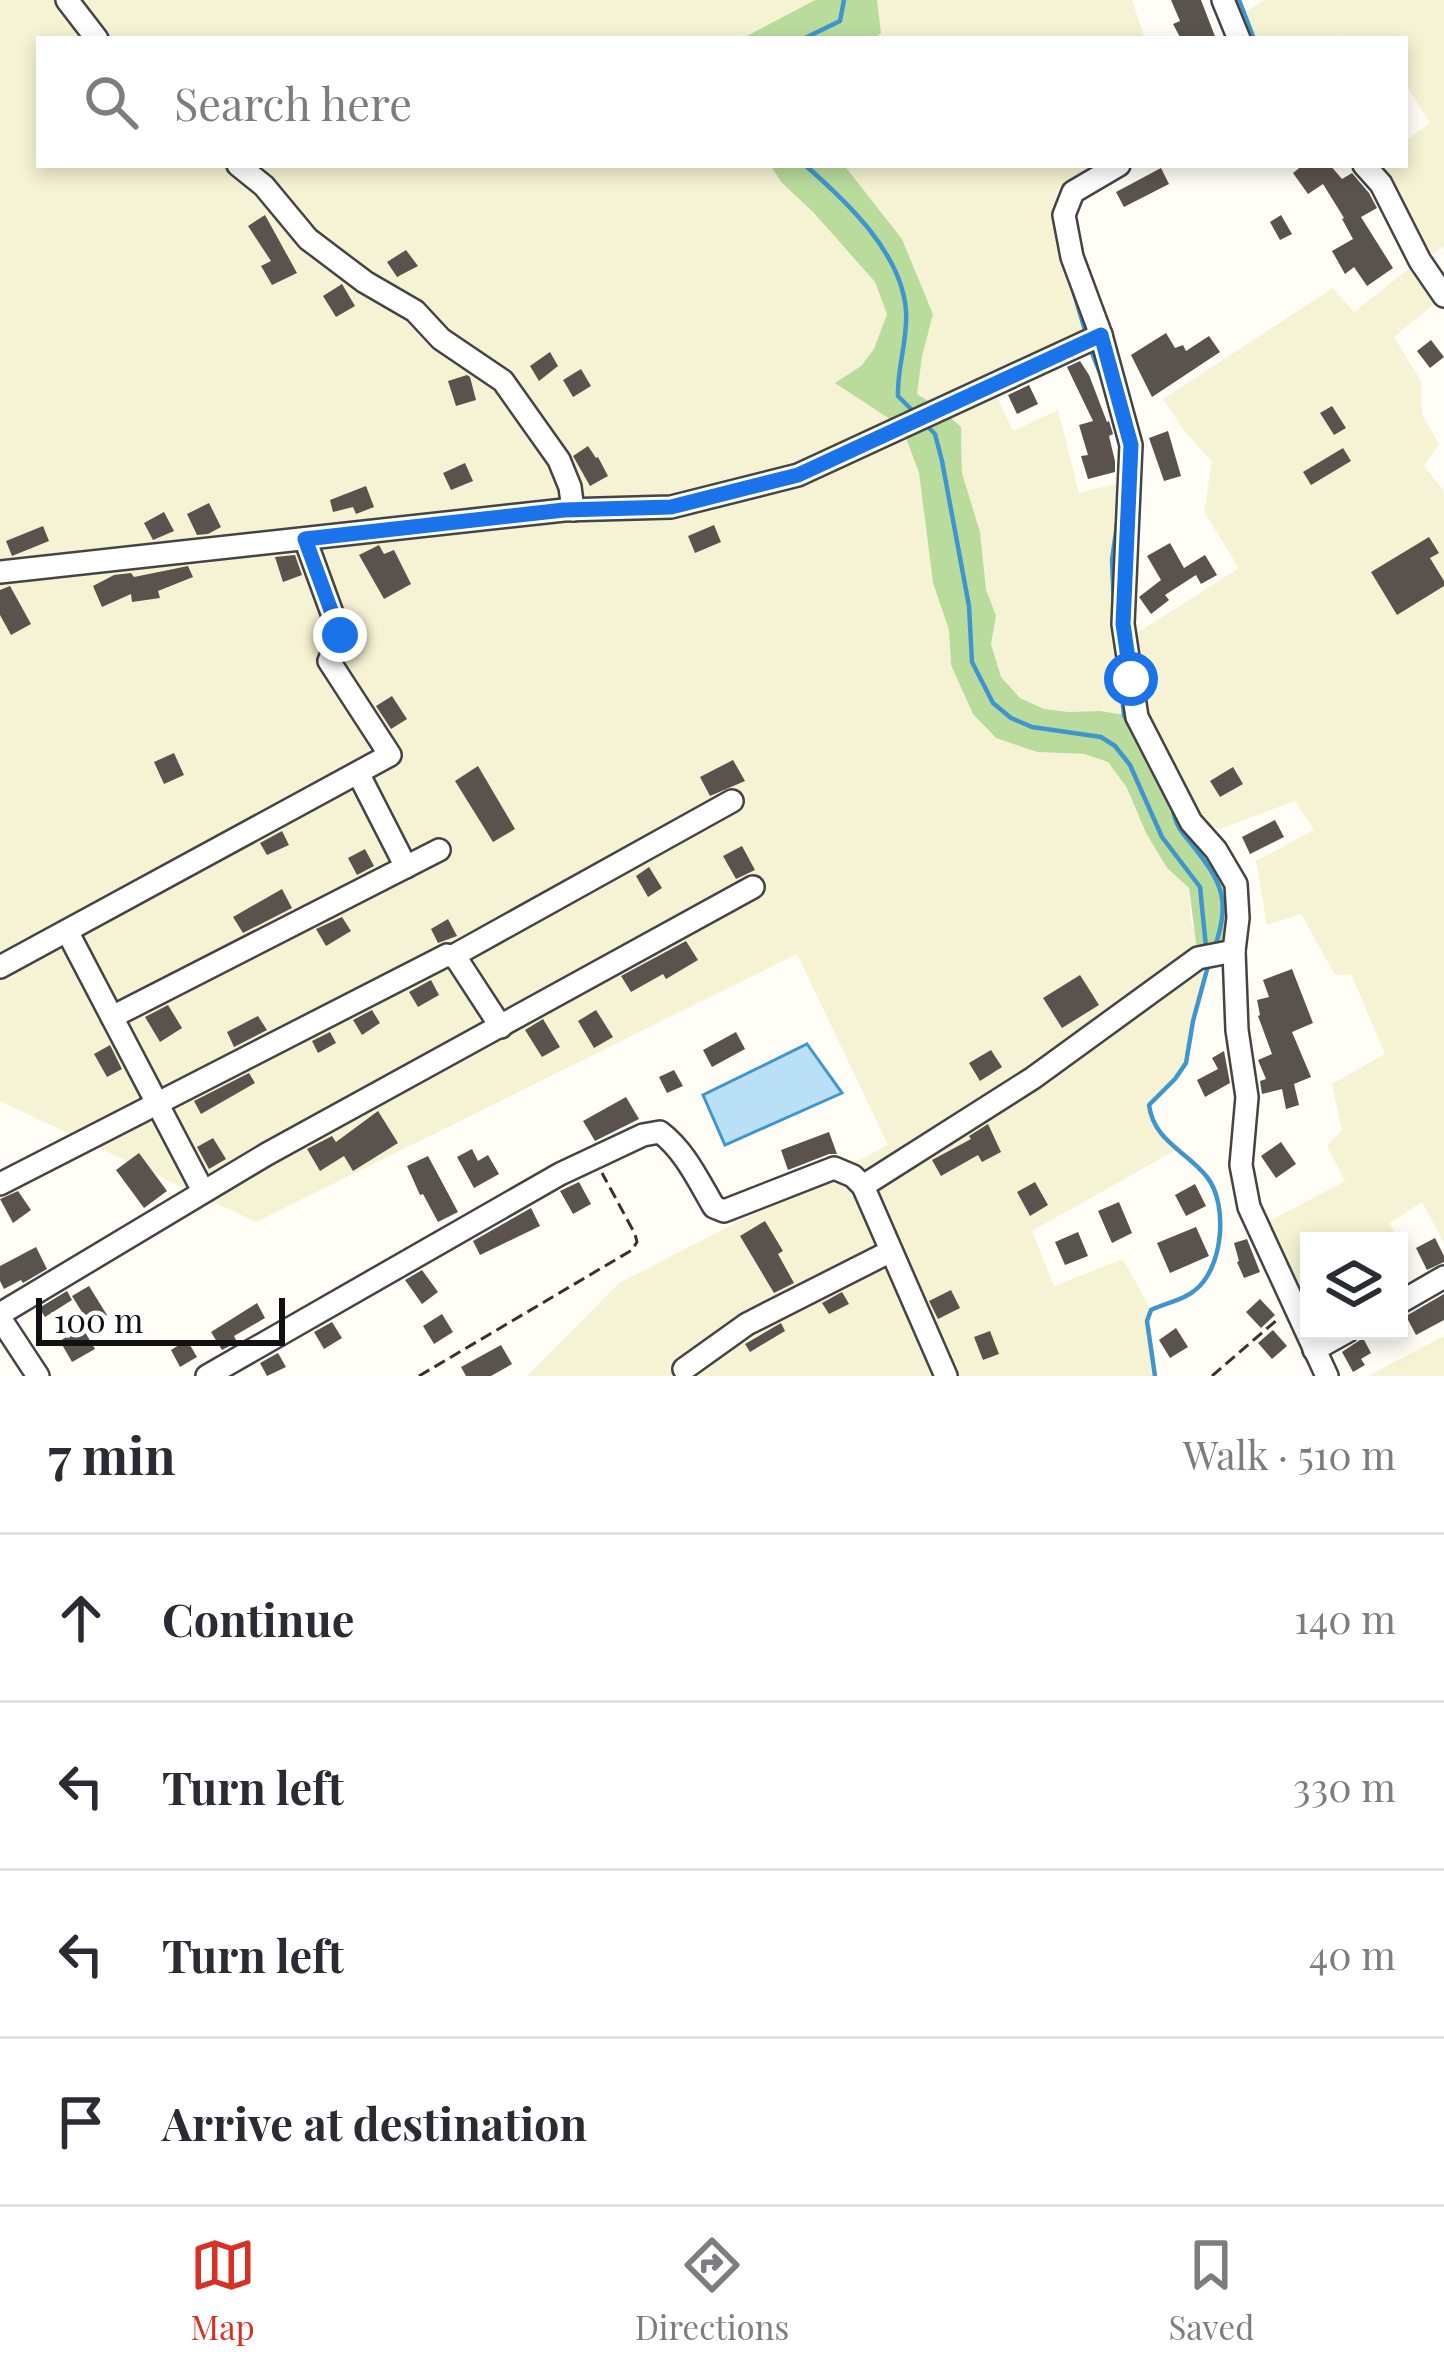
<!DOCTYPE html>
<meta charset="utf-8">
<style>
:root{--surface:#fff;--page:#f7f7f7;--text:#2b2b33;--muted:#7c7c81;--line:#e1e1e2;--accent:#d93025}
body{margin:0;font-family:"Playfair Display",serif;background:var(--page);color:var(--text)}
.controls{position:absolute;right:36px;bottom:36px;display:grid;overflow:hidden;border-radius:0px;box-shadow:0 6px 18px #0003}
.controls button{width:108px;height:108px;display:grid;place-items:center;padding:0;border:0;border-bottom:3px solid var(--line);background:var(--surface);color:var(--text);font:60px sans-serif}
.scale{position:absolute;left:36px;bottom:30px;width:249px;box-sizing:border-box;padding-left:12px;border:6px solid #111;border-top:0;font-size:33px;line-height:42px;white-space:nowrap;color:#111;-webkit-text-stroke:9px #fff;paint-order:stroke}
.stop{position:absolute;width:36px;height:36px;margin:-27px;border:9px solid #1a73e8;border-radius:50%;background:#fff}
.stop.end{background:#1a73e8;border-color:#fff;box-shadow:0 3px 12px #0008}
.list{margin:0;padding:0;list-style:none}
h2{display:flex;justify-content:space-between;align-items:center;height:156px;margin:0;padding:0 48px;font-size:51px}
h2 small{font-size:39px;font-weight:400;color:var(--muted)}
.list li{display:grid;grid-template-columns:78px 1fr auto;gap:36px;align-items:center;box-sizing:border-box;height:168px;padding:0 48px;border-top:3px solid var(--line)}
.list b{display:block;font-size:45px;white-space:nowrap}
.list em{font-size:39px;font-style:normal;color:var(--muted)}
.icon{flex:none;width:66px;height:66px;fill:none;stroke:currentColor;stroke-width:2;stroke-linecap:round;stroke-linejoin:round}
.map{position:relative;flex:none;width:1444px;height:1376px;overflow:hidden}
.search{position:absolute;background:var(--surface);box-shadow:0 6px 18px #0003;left:36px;right:36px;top:36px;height:132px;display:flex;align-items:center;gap:30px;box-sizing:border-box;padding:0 42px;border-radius:0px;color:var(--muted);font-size:45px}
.sheet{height:828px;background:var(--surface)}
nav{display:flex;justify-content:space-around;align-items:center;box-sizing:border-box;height:168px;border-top:3px solid var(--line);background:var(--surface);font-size:33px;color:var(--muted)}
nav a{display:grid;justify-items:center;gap:6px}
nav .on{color:var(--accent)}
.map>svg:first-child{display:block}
</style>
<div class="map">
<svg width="1444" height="1376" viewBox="0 0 1444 1376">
<rect width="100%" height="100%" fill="#fffdf5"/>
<g fill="#f6f3d4">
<polygon points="0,0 815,0 741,39 39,39 39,165 770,165 782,183 813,212 875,282 887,314 874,349 861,366 902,427 919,473 933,583 949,630 951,665 1037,752 1084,754 1108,762 1127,788 1146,833 1167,868 1189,888 1191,921 1208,965 1208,973 1193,1021 1186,1063 1175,1079 1149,1105 1151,1121 1161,1136 1176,1150 1032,1231 1054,1286 1123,1259 1151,1310 1147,1321 1155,1376 527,1376 619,1283 888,1145 797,954 256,1222 0,1101"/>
<polygon points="877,0 1132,0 1145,39 873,39 881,32"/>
<polygon points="1265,0 1444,0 1444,247 1421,261 1444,296 1394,337 1421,381 1422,414 1439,444 1424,466 1444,491 1444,1243 1422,1202 1390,1223 1398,1241 1309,1241 1309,1331 1348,1331 1314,1350 1258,1227 1345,1181 1327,1146 1342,1130 1332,1084 1385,1054 1351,974 1335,975 1301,914 1267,925 1256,861 1314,830 1295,801 1220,829 1191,822 1137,717 1100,711 1069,712 1044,709 1020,698 1001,678 991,644 996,616 986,589 980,532 962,473 962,441 941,409 917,394 922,357 933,313 902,239 844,165 1086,165 1091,181 1064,215 1101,335 992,386 1013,431 1058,410 1079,493 1130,480 1126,640 1239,568 1204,512 1212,462 1185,432 1163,399 1333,288 1354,312 1420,260 1373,165 1405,165 1405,141 1430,123 1405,83 1405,39 1347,39 1344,34 1337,39 1239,39 1232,20"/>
<polygon points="1444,1336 1444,1376 1368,1376"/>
</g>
<g fill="#b9dc9c">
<polygon points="815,0 877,0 881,33 873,39 741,39"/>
<polygon points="770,165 844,165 902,239 933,314 922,357 917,394 941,409 961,427 962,473 980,532 986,589 996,616 991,644 1001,677 1020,698 1044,709 1069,712 1100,711 1137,717 1236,884 1234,951 1198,958 1189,888 1167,868 1146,833 1127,788 1108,762 1084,754 1037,752 996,738 973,714 951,665 949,630 933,583 919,473 902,427 835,383 861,366 874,349 887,314 875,282 813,212 782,183"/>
</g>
<polygon fill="#b9e0f7" stroke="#3f96cf" stroke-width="3" points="807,1044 842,1093 725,1145 703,1095"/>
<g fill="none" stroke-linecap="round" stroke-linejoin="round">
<g stroke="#3f96cf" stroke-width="4.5">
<polyline points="1239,0 1254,39"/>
<polyline points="803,39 840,21 844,0"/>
<path d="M 805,165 C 846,201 902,253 906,311 C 908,340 897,367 898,396 L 915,413"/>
<polyline points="1388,178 1406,210"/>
<polyline points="1073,290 1085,330"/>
<polyline points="1092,353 1104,383"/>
<polyline points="927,426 935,434 942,461 969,606 972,662 993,703 1011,718 1032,727 1101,737 1115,746 1130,765 1162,837 1200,887 1206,947"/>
<polyline points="1114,607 1112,560 1118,517"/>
<polyline points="1118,660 1124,715 1129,725"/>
<path d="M 1173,809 C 1175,824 1181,832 1191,843 C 1223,884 1231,899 1214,950"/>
<path d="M 1155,1376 L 1147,1321 L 1151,1310 C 1165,1303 1182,1301 1194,1291 C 1223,1270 1229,1205 1207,1177 C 1187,1151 1154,1142 1149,1105 L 1175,1079 L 1186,1063 L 1193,1021 L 1208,966"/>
</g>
</g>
<g fill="#5a524d">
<polygon points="1171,0 1201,0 1216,39 1181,39 1173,24 1180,21"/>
<polygon points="1303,165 1330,165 1342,179 1352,173 1369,193 1377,208 1361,217 1393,268 1367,286 1354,267 1345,274 1332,251 1353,239 1342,219 1344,218 1323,184 1308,194 1293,173"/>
<polygon points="1161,168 1169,184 1124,207 1116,192"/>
<polygon points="265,215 297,273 272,285 261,266 271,261 248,226"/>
<polygon points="1281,215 1292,234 1280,240 1270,222"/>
<polygon points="406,250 418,266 397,277 387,262"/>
<polygon points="342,284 355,306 336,317 323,296"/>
<polygon points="1166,333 1175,348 1183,345 1186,351 1209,336 1220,352 1152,397 1131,355"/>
<polygon points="1431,340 1444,357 1430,368 1417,351"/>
<polygon points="550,352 558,366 539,381 530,366"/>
<polygon points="1080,361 1089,375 1107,422 1109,421 1113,434 1109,436 1115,461 1115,472 1088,479 1081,456 1088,455 1079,425 1093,421 1067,367"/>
<polygon points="581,369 591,386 573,397 563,380"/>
<polygon points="467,375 470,377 476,400 456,406 448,381"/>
<polygon points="1029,385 1038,404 1017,414 1008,395"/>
<polygon points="1332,406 1346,428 1334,435 1320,413"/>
<polygon points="1168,431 1181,476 1164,481 1149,438"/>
<polygon points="588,446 596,458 598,457 608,476 590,486 573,456"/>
<polygon points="1343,448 1351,461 1311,485 1303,472"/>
<polygon points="465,463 473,481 451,490 443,473"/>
<polygon points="366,486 374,507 356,514 353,507 333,512 330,500"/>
<polygon points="209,503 221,527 208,534 197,535 187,514"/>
<polygon points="164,512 174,531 153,540 144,523"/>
<polygon points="714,525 721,542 695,553 688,536"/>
<polygon points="43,526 49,541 12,556 6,541"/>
<polygon points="1429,537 1439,553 1430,558 1444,581 1444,586 1397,615 1371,572"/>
<polygon points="1170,543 1184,568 1205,555 1217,575 1201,584 1196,575 1165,595 1169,600 1151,614 1139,597 1161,580 1147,556"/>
<polygon points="379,545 384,554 394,550 411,584 384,599 359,555"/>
<polygon points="295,555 302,575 283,582 275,557"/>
<polygon points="188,566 193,577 158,591 160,598 132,602 131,594 102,607 93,586 114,575 131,573 134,577"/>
<polygon points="10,586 31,624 11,635 0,615 0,590"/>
<polygon points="392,696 407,719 391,729 376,706"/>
<polygon points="174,753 184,775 164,784 154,762"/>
<polygon points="733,760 745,781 710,796 700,777"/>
<polygon points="478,766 515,829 493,842 455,781"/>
<polygon points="1233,767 1243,784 1220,797 1210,781"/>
<polygon points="1275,820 1284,837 1250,854 1242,837"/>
<polygon points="282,831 289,845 267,855 260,843"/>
<polygon points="742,846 755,870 736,879 723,856"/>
<polygon points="365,849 374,866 357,875 348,858"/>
<polygon points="649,867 662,888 648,897 636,876"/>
<polygon points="282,889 292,908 243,933 233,917"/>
<polygon points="342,917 351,931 326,946 316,929"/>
<polygon points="448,919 457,936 438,943 431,929"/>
<polygon points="686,941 698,960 666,979 663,974 631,992 621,976"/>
<polygon points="1292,969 1313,1023 1292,1032 1311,1077 1294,1084 1299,1105 1286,1109 1282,1089 1262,1094 1260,1081 1266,1079 1258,1060 1272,1054 1258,1016 1260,1015 1257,1000 1269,997 1263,980"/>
<polygon points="1080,975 1099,1005 1062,1028 1043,998"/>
<polygon points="431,980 439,995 418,1007 409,992"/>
<polygon points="168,1005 182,1028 160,1042 145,1017"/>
<polygon points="372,1010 380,1023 362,1035 353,1020"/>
<polygon points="596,1010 613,1037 594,1048 578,1021"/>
<polygon points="258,1016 267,1030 234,1047 227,1032"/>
<polygon points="543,1019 560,1047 542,1057 525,1030"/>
<polygon points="330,1032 336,1043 318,1053 312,1041"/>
<polygon points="736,1032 745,1049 712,1067 703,1050"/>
<polygon points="110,1045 122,1069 107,1077 94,1054"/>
<polygon points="991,1050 1002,1067 980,1081 969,1063"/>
<polygon points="1224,1051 1230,1083 1205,1097 1197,1080 1218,1069 1212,1058"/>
<polygon points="674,1070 683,1086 667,1093 659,1077"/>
<polygon points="249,1073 255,1083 201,1114 194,1101"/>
<polygon points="626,1097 639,1119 595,1141 583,1121"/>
<polygon points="378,1111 398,1143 353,1171 344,1156 320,1171 307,1149 332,1136 336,1142"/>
<polygon points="988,1124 1001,1152 982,1162 978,1155 941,1176 932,1160 971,1139 969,1136"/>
<polygon points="829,1132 837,1154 829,1154 788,1170 781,1150"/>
<polygon points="213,1138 226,1159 209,1169 197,1147"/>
<polygon points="1281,1142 1296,1164 1276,1178 1261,1156"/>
<polygon points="472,1149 478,1161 488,1155 499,1174 474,1188 457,1157"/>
<polygon points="139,1153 167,1191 144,1208 116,1170"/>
<polygon points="428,1156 458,1212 438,1222 423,1194 420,1195 407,1166"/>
<polygon points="579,1182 591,1204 573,1214 560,1191"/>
<polygon points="1035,1182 1048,1205 1030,1216 1017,1192"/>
<polygon points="1195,1184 1206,1206 1186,1216 1175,1195"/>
<polygon points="18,1191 31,1210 13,1223 0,1199"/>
<polygon points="1119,1202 1132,1233 1112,1243 1098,1211"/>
<polygon points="531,1208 540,1226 480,1255 473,1241"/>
<polygon points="765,1221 783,1251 778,1254 794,1283 774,1293 740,1236"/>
<polygon points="1196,1227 1209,1256 1170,1273 1157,1243"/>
<polygon points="1078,1232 1088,1256 1065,1265 1055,1242"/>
<polygon points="1435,1238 1444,1256 1444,1262 1427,1270 1416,1248"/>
<polygon points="1247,1239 1260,1272 1244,1278 1237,1262 1239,1261 1234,1243"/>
<polygon points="36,1247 47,1269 23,1283 21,1280 4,1289 0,1281 0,1266"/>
<polygon points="422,1270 438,1292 422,1304 405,1280"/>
<polygon points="89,1286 107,1315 90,1325 72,1296"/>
<polygon points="951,1290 960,1308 938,1319 929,1301"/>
<polygon points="67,1291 72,1300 45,1317 39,1308"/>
<polygon points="842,1292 849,1304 829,1314 822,1303"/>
<polygon points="1444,1294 1444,1320 1416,1335 1406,1316"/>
<polygon points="1260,1299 1275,1315 1261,1328 1246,1312"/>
<polygon points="257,1303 265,1318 234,1336 237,1342 222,1350 211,1332"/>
<polygon points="442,1314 453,1332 434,1344 423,1326"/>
<polygon points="332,1322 342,1338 324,1349 314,1332"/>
<polygon points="781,1323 785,1331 750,1352 745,1344"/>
<polygon points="82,1327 95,1349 72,1362 60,1341"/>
<polygon points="1176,1328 1188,1347 1170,1358 1159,1340"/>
<polygon points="1273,1330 1287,1346 1272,1359 1258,1343"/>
<polygon points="990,1331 999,1354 983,1360 974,1337"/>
<polygon points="1363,1338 1371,1353 1361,1359 1365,1365 1353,1372 1342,1352"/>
<polygon points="187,1340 197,1357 180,1367 171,1350"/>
<polygon points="501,1345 512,1364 491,1376 466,1376 461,1367"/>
<polygon points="278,1353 286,1367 267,1376 260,1363"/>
</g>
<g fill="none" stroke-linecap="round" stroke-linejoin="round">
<g stroke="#444" stroke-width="26">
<g id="minor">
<polyline points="67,0 97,39"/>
<polyline points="1223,0 1239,39"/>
<polyline points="238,165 264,186 308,239 365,282 415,311 441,339 503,381 559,460 570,487 573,510"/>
<polyline points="1364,165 1381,184 1420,261 1444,296"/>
<polyline points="1101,335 1072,257 1064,215 1073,192 1119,165"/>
<polyline points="0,572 564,510 671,507 798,475 1101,335 1131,445 1123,624 1137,717 1191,822 1216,850 1236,884 1238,918 1234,951 1237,1030 1247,1097 1241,1165 1249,1207 1327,1376"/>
<polyline points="358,773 406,867"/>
<polyline points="67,931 203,1191"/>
<polyline points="453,956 732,801"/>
<polyline points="0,967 390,755 329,661 340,635 305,539"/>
<polyline points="112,1017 439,850"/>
<polyline points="0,1184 447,955 453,956 458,961 501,1027"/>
<polyline points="1399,1303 1444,1277"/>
<polyline points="0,1314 267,1154 753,887"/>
<polyline points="0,1318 38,1376"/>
<polyline points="1314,1350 1348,1331"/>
<polyline points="684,1369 747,1324 891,1251"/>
<path d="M 207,1376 L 560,1174 L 643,1135 L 660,1132 C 685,1151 698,1180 714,1207 L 724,1211 L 834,1168 L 853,1176 L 863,1186"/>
<polyline points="946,1376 863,1186 1033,1078 1198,958 1234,951"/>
</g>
</g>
<g stroke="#333" stroke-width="3" stroke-dasharray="12 6" stroke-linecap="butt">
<polyline points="419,1376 632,1250 637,1242 635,1234 602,1173"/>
<polyline points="1212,1376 1278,1319"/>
</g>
<use href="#minor" stroke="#fff" stroke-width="21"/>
</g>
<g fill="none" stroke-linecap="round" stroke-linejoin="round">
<polyline stroke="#1a73e8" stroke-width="15" points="340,635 305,539 564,510 671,507 798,475 1101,335 1131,445 1123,624 1131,679"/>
</g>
</svg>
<div class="controls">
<button><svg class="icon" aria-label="layers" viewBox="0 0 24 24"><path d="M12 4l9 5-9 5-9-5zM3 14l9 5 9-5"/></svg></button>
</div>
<div class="scale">100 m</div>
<div class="stop" style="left:1131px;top:679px"></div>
<div class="stop end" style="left:340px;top:635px"></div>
<div class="search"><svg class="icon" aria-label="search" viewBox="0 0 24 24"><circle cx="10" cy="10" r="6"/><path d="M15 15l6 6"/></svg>Search here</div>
</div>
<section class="sheet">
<h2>7 min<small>Walk · 510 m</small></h2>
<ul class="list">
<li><svg class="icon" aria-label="ahead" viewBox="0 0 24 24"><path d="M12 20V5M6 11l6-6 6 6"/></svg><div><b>Continue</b></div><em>140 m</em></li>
<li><svg class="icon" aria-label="left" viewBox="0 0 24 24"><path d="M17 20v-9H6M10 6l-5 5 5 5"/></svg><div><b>Turn left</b></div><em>330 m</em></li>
<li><svg class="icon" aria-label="left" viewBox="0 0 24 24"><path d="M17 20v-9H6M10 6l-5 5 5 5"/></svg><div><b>Turn left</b></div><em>40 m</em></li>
<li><svg class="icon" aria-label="arrive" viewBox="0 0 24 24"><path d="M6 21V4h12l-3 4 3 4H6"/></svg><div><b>Arrive at destination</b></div></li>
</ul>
</section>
<nav>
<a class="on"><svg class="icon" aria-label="map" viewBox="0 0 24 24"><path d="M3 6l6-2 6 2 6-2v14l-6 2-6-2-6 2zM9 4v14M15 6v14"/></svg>Map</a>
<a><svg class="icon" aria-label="directions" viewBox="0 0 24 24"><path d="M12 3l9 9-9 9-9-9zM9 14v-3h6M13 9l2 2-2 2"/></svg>Directions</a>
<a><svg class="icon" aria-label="saved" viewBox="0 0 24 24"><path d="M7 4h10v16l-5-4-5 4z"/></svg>Saved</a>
</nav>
